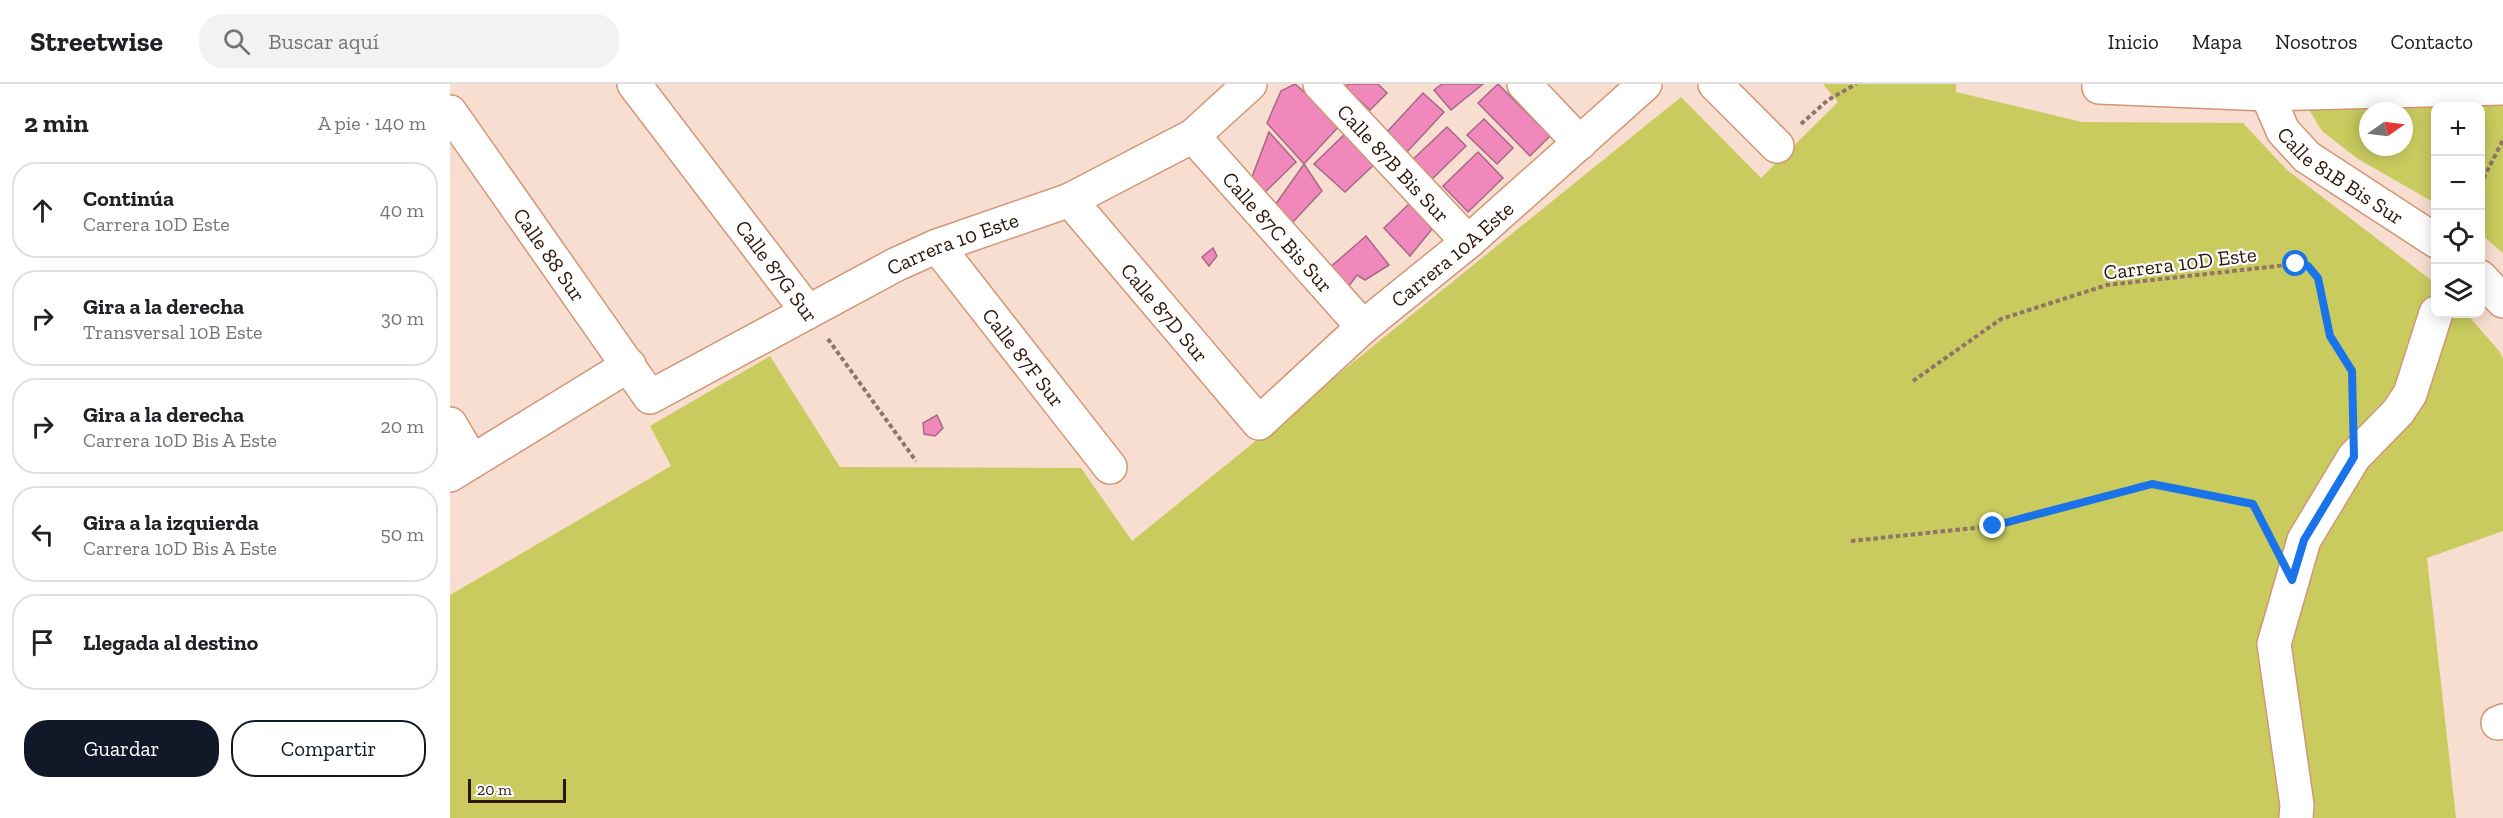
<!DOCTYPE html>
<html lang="es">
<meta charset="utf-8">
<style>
:root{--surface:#fff;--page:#f2f2f2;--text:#202124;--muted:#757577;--line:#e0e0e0;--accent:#111827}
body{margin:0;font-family:"Zilla Slab",serif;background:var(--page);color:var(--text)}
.controls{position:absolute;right:18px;top:18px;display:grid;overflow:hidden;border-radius:12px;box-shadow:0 3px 15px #0003}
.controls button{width:54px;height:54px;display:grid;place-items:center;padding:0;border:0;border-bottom:2px solid var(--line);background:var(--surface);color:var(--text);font:30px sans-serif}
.compass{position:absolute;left:1909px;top:18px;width:54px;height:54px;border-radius:50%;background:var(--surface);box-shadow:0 3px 15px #0003;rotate:76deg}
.scale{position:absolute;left:18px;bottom:15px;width:98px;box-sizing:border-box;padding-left:6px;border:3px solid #2d1609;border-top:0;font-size:16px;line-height:21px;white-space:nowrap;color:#2d1609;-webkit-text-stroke:4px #fff;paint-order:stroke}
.stop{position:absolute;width:18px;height:18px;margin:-14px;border:4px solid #1a73e8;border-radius:50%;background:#fff}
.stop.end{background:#1a73e8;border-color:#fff;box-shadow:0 2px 6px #0008}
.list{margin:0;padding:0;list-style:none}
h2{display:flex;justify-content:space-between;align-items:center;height:78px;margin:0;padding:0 24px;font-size:26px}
h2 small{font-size:20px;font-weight:400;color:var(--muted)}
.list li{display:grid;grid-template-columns:39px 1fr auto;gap:18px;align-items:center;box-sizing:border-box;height:96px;margin:0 12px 12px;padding:0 12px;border:2px solid var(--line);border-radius:24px}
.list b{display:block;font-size:22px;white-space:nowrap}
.list p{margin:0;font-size:20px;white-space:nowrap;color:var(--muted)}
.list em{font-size:20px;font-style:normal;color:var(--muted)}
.actions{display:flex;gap:12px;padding:18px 24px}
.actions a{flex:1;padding:14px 0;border:2px solid var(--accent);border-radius:24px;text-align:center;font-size:21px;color:var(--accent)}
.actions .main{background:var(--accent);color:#fff}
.icon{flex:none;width:33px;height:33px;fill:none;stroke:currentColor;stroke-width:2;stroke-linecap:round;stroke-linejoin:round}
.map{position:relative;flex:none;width:2053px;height:734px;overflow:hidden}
header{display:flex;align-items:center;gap:36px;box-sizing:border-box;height:84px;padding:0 30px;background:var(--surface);border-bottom:2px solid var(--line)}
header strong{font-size:28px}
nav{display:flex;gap:33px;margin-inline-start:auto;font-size:21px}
.search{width:420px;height:54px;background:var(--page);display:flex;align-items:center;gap:15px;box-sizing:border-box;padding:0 21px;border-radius:24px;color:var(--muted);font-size:22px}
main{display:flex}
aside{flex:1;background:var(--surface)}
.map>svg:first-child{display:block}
</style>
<header>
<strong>Streetwise</strong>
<div class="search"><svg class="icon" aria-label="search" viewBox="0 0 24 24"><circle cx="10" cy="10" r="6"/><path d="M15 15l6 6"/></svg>Buscar aquí</div>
<nav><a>Inicio</a><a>Mapa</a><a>Nosotros</a><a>Contacto</a></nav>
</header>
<main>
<aside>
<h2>2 min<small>A pie · 140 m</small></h2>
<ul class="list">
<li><svg class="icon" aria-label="ahead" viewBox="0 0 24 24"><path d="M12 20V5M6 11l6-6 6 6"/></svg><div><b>Continúa</b><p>Carrera 10D Este</p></div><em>40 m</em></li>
<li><svg class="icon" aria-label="right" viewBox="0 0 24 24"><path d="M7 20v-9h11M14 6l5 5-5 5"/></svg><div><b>Gira a la derecha</b><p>Transversal 10B Este</p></div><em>30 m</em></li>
<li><svg class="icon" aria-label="right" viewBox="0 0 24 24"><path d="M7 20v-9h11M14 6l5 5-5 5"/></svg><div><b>Gira a la derecha</b><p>Carrera 10D Bis A Este</p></div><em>20 m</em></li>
<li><svg class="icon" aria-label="left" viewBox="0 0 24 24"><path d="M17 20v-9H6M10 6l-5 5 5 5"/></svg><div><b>Gira a la izquierda</b><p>Carrera 10D Bis A Este</p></div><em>50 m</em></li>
<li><svg class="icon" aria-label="arrive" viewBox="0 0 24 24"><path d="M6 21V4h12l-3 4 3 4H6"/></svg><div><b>Llegada al destino</b></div></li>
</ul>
<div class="actions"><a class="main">Guardar</a><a>Compartir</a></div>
</aside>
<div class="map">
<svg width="2053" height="734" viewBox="0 0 2053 734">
<rect width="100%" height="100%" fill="#f8ded0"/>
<g fill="#c9cb5f" fill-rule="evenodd">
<polygon points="1373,0 1506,0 1506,8 1632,38 1793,39 1837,86 1985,199 1986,230 2017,230 2050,268 2053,275 2053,447 1977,474 2006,734 0,734 0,511 221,382 200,342 320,272 390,383 631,384 682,457 1231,13 1311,94 1388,18"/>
<path d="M 2053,18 L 2053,169 L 2031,150 L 2030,22 L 1986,22 L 1985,119 L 1908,75 L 1872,47 L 1855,19 ZM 1918,27 L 1954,27 L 1954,63 L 1918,63 Z"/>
</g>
<g fill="#f188bc" stroke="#a66986" stroke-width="1.5">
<polygon points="845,0 891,40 854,80 817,39 831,7"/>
<polygon points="898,0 928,0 937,9 920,26 895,3"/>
<polygon points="992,0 1033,0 1001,26 984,6"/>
<polygon points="1048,0 1100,52 1080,72 1028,19"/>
<polygon points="973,9 994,28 957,68 936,49"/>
<polygon points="1034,35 1063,64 1047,80 1017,51"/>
<polygon points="997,43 1016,62 977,100 958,80"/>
<polygon points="901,44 928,77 895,108 864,80"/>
<polygon points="819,48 846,78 813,110 802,93"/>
<polygon points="1028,68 1053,94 1018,128 993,102"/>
<polygon points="854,80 872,107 841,140 823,124"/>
<polygon points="960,119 982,145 960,172 934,144"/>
<polygon points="916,152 939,181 915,196 907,191 899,202 877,186"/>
<polygon points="763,164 767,172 759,182 752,173"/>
<polygon points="487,331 493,344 485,352 474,350 473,339"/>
</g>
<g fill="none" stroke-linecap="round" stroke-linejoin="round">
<g stroke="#d29675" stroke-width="36">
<g id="minor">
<polyline points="184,0 358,228"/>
<path id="s1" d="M 870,0 L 1018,158"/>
<polyline points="1074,0 1130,59"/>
<polyline points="1265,0 1327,62"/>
<path id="s2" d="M 1815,0 L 1817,10 L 1833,47 L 1857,73 L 1986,157"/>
<polyline points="1649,3 1817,10 2053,4"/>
<path id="s3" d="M 0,28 L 200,313 L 447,180 L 487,162 L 620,116 L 743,52 L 800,0"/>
<path id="s4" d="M 743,52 L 913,243"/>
<path id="s5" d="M 620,116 L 809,339 L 913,243 L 1018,158 L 1195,0"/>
<path id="s6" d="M 487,162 L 660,383"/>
<polyline points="2030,193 2053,217"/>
<polyline points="0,340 22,377"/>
<polyline points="0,391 179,281"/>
<polyline points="2048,639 2053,637"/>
<polyline points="1846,734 1847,721 1824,560 1854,456 1904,373 1948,328 1960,310 1986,229"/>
</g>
</g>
<g stroke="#8e7568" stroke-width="4" stroke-dasharray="4.5 3" stroke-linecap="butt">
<polyline points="1351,40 1378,16 1406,0"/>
<polyline points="2030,101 2053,56"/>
<polyline points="378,255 466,377"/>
<polyline points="1463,297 1551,235 1657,201 1846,180 1858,182 1868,194 1880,252 1902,287 1902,329"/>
<polyline points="1401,457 1543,442 1702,400 1803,420 1820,452"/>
</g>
<use href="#minor" stroke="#fff" stroke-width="33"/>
</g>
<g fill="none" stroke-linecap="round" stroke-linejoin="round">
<polyline stroke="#1a73e8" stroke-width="8" points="1543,442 1702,400 1803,420 1842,496 1854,456 1904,373 1902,287 1880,252 1868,194 1858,182 1846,180"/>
</g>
<g text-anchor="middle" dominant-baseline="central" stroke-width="4.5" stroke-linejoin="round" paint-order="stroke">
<g font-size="21" fill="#2d1609" stroke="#fff">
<text stroke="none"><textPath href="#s1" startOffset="108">Calle 87B Bis Sur</textPath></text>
<text stroke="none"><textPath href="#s2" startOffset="124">Calle 81B Bis Sur</textPath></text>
<text stroke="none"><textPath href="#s4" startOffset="128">Calle 87C Bis Sur</textPath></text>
<text stroke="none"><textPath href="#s3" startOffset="688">Carrera 10 Este</textPath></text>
<text stroke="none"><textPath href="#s5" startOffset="549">Carrera 10A Este</textPath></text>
<text stroke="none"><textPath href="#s3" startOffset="174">Calle 88 Sur</textPath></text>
<text transform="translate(1730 179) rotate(-7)">Carrera 10D Este</text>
<text transform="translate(327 187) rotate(53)">Calle 87G Sur</text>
<text stroke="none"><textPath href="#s5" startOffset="147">Calle 87D Sur</textPath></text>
<text stroke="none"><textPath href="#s6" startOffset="141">Calle 87F Sur</textPath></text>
</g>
</g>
</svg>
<div class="controls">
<button>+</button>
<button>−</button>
<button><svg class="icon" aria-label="locate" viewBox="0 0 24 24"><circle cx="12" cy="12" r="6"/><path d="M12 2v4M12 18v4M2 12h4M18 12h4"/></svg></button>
<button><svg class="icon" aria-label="layers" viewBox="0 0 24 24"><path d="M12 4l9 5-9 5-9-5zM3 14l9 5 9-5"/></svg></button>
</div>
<svg class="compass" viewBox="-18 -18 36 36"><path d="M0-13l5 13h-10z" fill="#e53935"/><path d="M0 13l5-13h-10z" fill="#757577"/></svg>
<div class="scale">20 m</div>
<div class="stop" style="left:1846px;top:180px"></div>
<div class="stop end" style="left:1543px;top:442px"></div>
</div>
</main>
